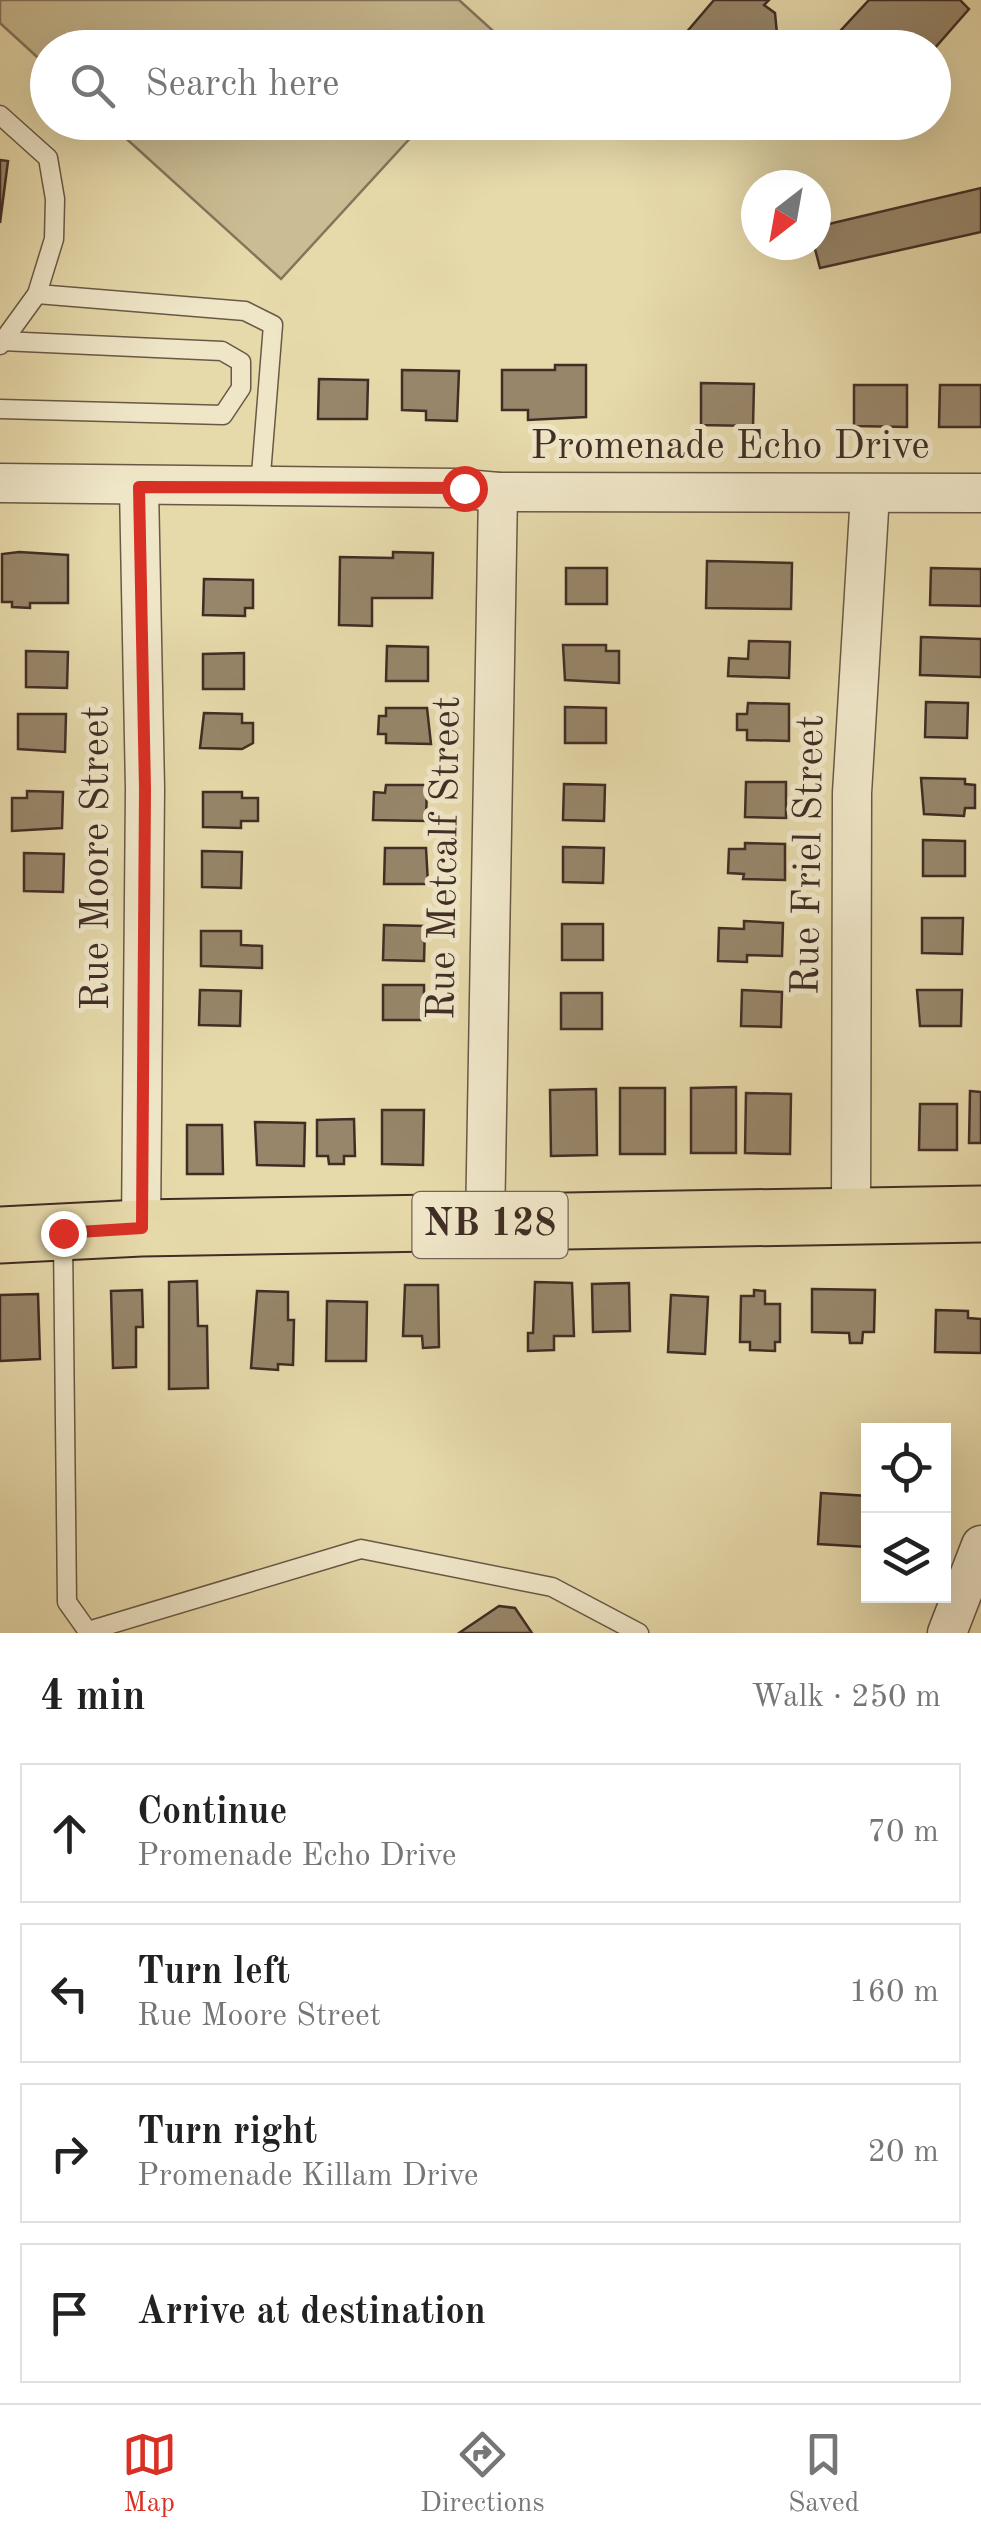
<!DOCTYPE html>
<meta charset="utf-8">
<style>
:root{--surface:#fff;--page:#f6f6f6;--text:#222;--muted:#767676;--line:#e0e0e0;--accent:#d93025}
body{margin:0;font-family:"Old Standard TT",serif;background:var(--page);color:var(--text)}
.controls{position:absolute;right:30px;bottom:30px;display:grid;overflow:hidden;border-radius:0px;box-shadow:0 10px 40px #0002}
.controls button{width:90px;height:90px;display:grid;place-items:center;padding:0;border:0;border-bottom:2px solid var(--line);background:var(--surface);color:var(--text);font:50px sans-serif}
.compass{position:absolute;left:741px;top:170px;width:90px;height:90px;border-radius:50%;background:var(--surface);box-shadow:0 10px 40px #0002;rotate:211deg}
.stop{position:absolute;width:30px;height:30px;margin:-22px;border:8px solid #d93025;border-radius:50%;background:#fff}
.stop.end{background:#d93025;border-color:#fff;box-shadow:0 2px 10px #0008}
.list{margin:0;padding:0;list-style:none}
h2{display:flex;justify-content:space-between;align-items:center;height:130px;margin:0;padding:0 40px;font-size:42px}
h2 small{font-size:32px;font-weight:400;color:var(--muted)}
.list li{display:grid;grid-template-columns:65px 1fr auto;gap:30px;align-items:center;box-sizing:border-box;height:140px;margin:0 20px 20px;padding:0 20px;border:2px solid var(--line);border-radius:0px}
.list b{display:block;font-size:38px;white-space:nowrap}
.list p{margin:0;font-size:32px;white-space:nowrap;color:var(--muted)}
.list em{font-size:32px;font-style:normal;color:var(--muted)}
.icon{flex:none;width:55px;height:55px;fill:none;stroke:currentColor;stroke-width:2;stroke-linecap:round;stroke-linejoin:round}
.map{position:relative;flex:none;width:981px;height:1633px;overflow:hidden}
.search{position:absolute;background:var(--surface);box-shadow:0 10px 40px #0002;left:30px;right:30px;top:30px;height:110px;display:flex;align-items:center;gap:25px;box-sizing:border-box;padding:0 35px;border-radius:55px;color:var(--muted);font-size:38px}
.sheet{height:770px;background:var(--surface)}
nav{display:flex;justify-content:space-around;align-items:center;box-sizing:border-box;height:140px;border-top:2px solid var(--line);background:var(--surface);font-size:28px;color:var(--muted)}
nav a{display:grid;justify-items:center;gap:5px}
nav .on{color:var(--accent)}
.map>svg:first-child{display:block}
</style>
<div class="map">
<svg width="981" height="1633" viewBox="0 0 981 1633">
<rect width="100%" height="100%" fill="#e6d9aa"/>
<filter id="stains"><feTurbulence type="fractalNoise" baseFrequency=".002" numOctaves="4"/><feColorMatrix values="0 0 0 0 .2 0 0 0 0 .09 0 0 0 0 .02 0 0 0 .5 -.17"/></filter>
<radialGradient id="worn" r=".72"><stop offset=".6" stop-color="#630" stop-opacity="0"/><stop offset="1" stop-color="#630" stop-opacity=".3"/></radialGradient>
<g fill="#cabc93" stroke="#86745c" stroke-width="2.5">
<polygon points="0,0 459,0 501,38 492,48 48,48 47,66 0,23"/>
<polygon points="109,123 424,123 281,279"/>
</g>
<g fill="#97866a" stroke="#412d25" stroke-width="2.5">
<polygon points="714,0 769,0 764,5 775,13 777,34 765,48 673,48"/>
<polygon points="869,0 960,0 969,9 934,49 836,48 830,42"/>
<polygon points="638,122 733,122 733,125 649,132"/>
<polygon points="0,160 8,161 0,223"/>
<polygon points="981,188 981,232 820,268 814,245 816,227"/>
<polygon points="555,365 586,365 586,417 528,420 528,410 502,410 502,370 555,370"/>
<polygon points="402,370 459,371 457,421 426,420 426,411 402,410"/>
<polygon points="319,379 368,380 367,419 318,419"/>
<polygon points="701,383 754,384 753,426 701,425"/>
<polygon points="854,385 907,385 907,427 854,426"/>
<polygon points="940,385 981,385 981,427 939,427"/>
<polygon points="19,552 68,555 68,603 30,603 30,608 12,607 12,602 2,602 2,554"/>
<polygon points="393,552 433,553 432,598 372,598 372,626 339,625 340,557 393,558"/>
<polygon points="707,561 792,563 791,609 706,608"/>
<rect x="566" y="568" width="41" height="36"/>
<polygon points="931,568 981,569 981,606 930,605"/>
<polygon points="204,579 253,580 253,608 245,608 245,616 203,615"/>
<polygon points="921,637 981,639 981,677 920,675"/>
<polygon points="749,641 790,642 789,678 728,676 729,658 748,659"/>
<polygon points="563,645 606,645 606,651 619,651 619,683 565,680"/>
<polygon points="387,646 428,647 428,681 386,681"/>
<polygon points="26,651 68,652 67,688 26,687"/>
<polygon points="244,653 244,689 203,689 203,654"/>
<polygon points="926,702 968,703 967,738 925,737"/>
<polygon points="748,703 789,704 789,741 747,740 747,730 737,730 737,714 747,714"/>
<polygon points="565,707 606,708 606,743 565,743"/>
<polygon points="386,708 427,708 431,744 386,743 386,734 378,734 379,716 386,716"/>
<polygon points="204,713 242,714 242,723 253,723 253,743 242,749 200,748"/>
<polygon points="18,714 66,714 65,752 18,749"/>
<polygon points="921,778 965,779 965,784 975,785 975,808 965,808 964,816 924,814"/>
<polygon points="746,782 786,782 786,818 745,817"/>
<polygon points="564,784 605,785 604,821 563,820"/>
<polygon points="386,785 427,785 426,821 373,820 374,792 385,793"/>
<polygon points="27,791 63,792 62,828 12,831 12,798 27,798"/>
<polygon points="203,792 242,792 242,798 258,798 258,821 241,821 241,828 203,827"/>
<polygon points="923,840 965,841 965,876 923,876"/>
<polygon points="745,843 785,844 785,880 743,879 744,874 728,873 729,849 745,849"/>
<polygon points="563,847 604,848 603,883 563,882"/>
<polygon points="385,848 426,848 428,884 384,884"/>
<polygon points="202,851 242,852 241,888 202,887"/>
<polygon points="24,853 64,854 63,892 24,891"/>
<polygon points="922,918 963,918 962,954 922,953"/>
<polygon points="744,921 783,923 782,956 747,955 747,962 718,961 719,928 744,929"/>
<rect x="562" y="924" width="41" height="36"/>
<polygon points="384,925 425,926 424,961 383,960"/>
<polygon points="201,931 241,931 241,945 262,946 262,968 201,966"/>
<rect x="383" y="985" width="41" height="35"/>
<polygon points="200,990 241,991 240,1026 199,1025"/>
<polygon points="742,990 782,992 781,1027 741,1026"/>
<polygon points="917,990 962,990 961,1026 920,1026"/>
<rect x="561" y="993" width="41" height="36"/>
<polygon points="736,1087 736,1153 691,1153 691,1088"/>
<rect x="620" y="1088" width="45" height="66"/>
<polygon points="596,1089 597,1155 551,1156 550,1090"/>
<polygon points="970,1091 981,1092 981,1143 969,1143"/>
<polygon points="746,1093 791,1094 790,1154 745,1153"/>
<polygon points="920,1104 957,1104 957,1150 919,1150"/>
<polygon points="382,1110 424,1110 423,1165 382,1164"/>
<polygon points="354,1119 355,1156 344,1156 344,1164 329,1164 328,1156 317,1156 317,1120"/>
<polygon points="255,1122 305,1123 304,1166 257,1165"/>
<polygon points="187,1125 222,1125 223,1174 187,1174"/>
<polygon points="197,1281 198,1326 207,1326 208,1388 169,1389 169,1282"/>
<polygon points="535,1282 572,1283 574,1336 554,1336 554,1350 528,1351 528,1333 533,1333"/>
<polygon points="629,1283 630,1331 593,1332 592,1284"/>
<polygon points="405,1285 438,1285 439,1347 423,1348 422,1336 403,1336"/>
<polygon points="812,1289 875,1290 874,1332 863,1332 862,1343 850,1343 849,1333 812,1332"/>
<polygon points="142,1290 143,1327 136,1327 136,1367 113,1368 111,1291"/>
<polygon points="754,1290 765,1291 765,1304 780,1304 780,1342 775,1342 775,1351 750,1350 750,1342 740,1342 741,1296 754,1296"/>
<polygon points="257,1291 288,1292 288,1320 294,1320 293,1365 278,1364 278,1370 251,1368"/>
<polygon points="38,1294 40,1359 0,1361 0,1295"/>
<polygon points="671,1295 708,1297 705,1354 668,1352"/>
<polygon points="327,1301 367,1302 366,1361 326,1361"/>
<polygon points="936,1310 968,1311 968,1318 981,1319 981,1353 935,1352"/>
<polygon points="821,1493 868,1496 868,1547 818,1544"/>
<polygon points="499,1606 515,1608 532,1633 459,1633"/>
</g>
<g fill="none" stroke-linecap="round" stroke-linejoin="round">
<g stroke="#6a5846" stroke-width="21">
<g id="lane">
<polyline points="0,115 48,158 55,199 54,239 37,294 0,345"/>
<polyline points="37,294 245,311 273,325 260,487"/>
<polyline points="0,409 223,415 241,388 241,362 222,351 2,341"/>
<polyline points="63,1239 67,1602 89,1633"/>
<polyline points="88,1631 361,1549 552,1587 639,1633"/>
</g>
</g>
<g stroke="#6a5846" stroke-width="41">
<g id="street">
<polyline points="0,483 454,488 498,492 981,493"/>
<polyline points="139,487 145,789 141,1228"/>
<polyline points="851,1218 852,793 870,494"/>
<polyline points="485,1225 498,492"/>
<polyline points="947,1633 981,1545"/>
</g>
</g>
<g stroke="#412d25" stroke-width="59">
<polyline id="primary" points="0,1235 141,1228 981,1214"/>
</g>
<use href="#lane" stroke="#efe6c8" stroke-width="18"/>
<use href="#street" stroke="#efe6c8" stroke-width="38"/>
<use href="#primary" stroke="#e6d9aa" stroke-width="55"/>
</g>
<g fill="none" stroke-linecap="round" stroke-linejoin="round">
<polyline stroke="#d93025" stroke-width="12" points="63,1233 142,1228 145,789 139,487 464,488"/>
</g>
<g text-anchor="middle" dominant-baseline="central" stroke-width="10" stroke-linejoin="round" paint-order="stroke">
<rect fill="#efe6c8" stroke="#756456" stroke-width="2.5" x="412.5" y="1192" width="155" height="66" rx="8"/>
<g font-size="38" font-weight="bold" fill="#412d25">
<text x="490" y="1225">NB 128</text>
</g>
<g font-size="40" fill="#412d25" stroke="#efe6c8">
<text x="730" y="448">Promenade Echo Drive</text>
<text transform="translate(810 855) rotate(-89)">Rue Friel Street</text>
<text transform="translate(98 858) rotate(-90)">Rue Moore Street</text>
<text transform="translate(446 858) rotate(-89)">Rue Metcalf Street</text>
</g>
</g>
<rect width="100%" height="100%" filter="url(#stains)"/>
<rect width="100%" height="100%" fill="url(#worn)"/>
</svg>
<div class="controls">
<button><svg class="icon" aria-label="locate" viewBox="0 0 24 24"><circle cx="12" cy="12" r="6"/><path d="M12 2v4M12 18v4M2 12h4M18 12h4"/></svg></button>
<button><svg class="icon" aria-label="layers" viewBox="0 0 24 24"><path d="M12 4l9 5-9 5-9-5zM3 14l9 5 9-5"/></svg></button>
</div>
<svg class="compass" viewBox="-18 -18 36 36"><path d="M0-13l5 13h-10z" fill="#e53935"/><path d="M0 13l5-13h-10z" fill="#767676"/></svg>
<div class="stop" style="left:464px;top:488px"></div>
<div class="stop end" style="left:63px;top:1233px"></div>
<div class="search"><svg class="icon" aria-label="search" viewBox="0 0 24 24"><circle cx="10" cy="10" r="6"/><path d="M15 15l6 6"/></svg>Search here</div>
</div>
<section class="sheet">
<h2>4 min<small>Walk · 250 m</small></h2>
<ul class="list">
<li><svg class="icon" aria-label="ahead" viewBox="0 0 24 24"><path d="M12 20V5M6 11l6-6 6 6"/></svg><div><b>Continue</b><p>Promenade Echo Drive</p></div><em>70 m</em></li>
<li><svg class="icon" aria-label="left" viewBox="0 0 24 24"><path d="M17 20v-9H6M10 6l-5 5 5 5"/></svg><div><b>Turn left</b><p>Rue Moore Street</p></div><em>160 m</em></li>
<li><svg class="icon" aria-label="right" viewBox="0 0 24 24"><path d="M7 20v-9h11M14 6l5 5-5 5"/></svg><div><b>Turn right</b><p>Promenade Killam Drive</p></div><em>20 m</em></li>
<li><svg class="icon" aria-label="arrive" viewBox="0 0 24 24"><path d="M6 21V4h12l-3 4 3 4H6"/></svg><div><b>Arrive at destination</b></div></li>
</ul>
</section>
<nav>
<a class="on"><svg class="icon" aria-label="map" viewBox="0 0 24 24"><path d="M3 6l6-2 6 2 6-2v14l-6 2-6-2-6 2zM9 4v14M15 6v14"/></svg>Map</a>
<a><svg class="icon" aria-label="directions" viewBox="0 0 24 24"><path d="M12 3l9 9-9 9-9-9zM9 14v-3h6M13 9l2 2-2 2"/></svg>Directions</a>
<a><svg class="icon" aria-label="saved" viewBox="0 0 24 24"><path d="M7 4h10v16l-5-4-5 4z"/></svg>Saved</a>
</nav>
